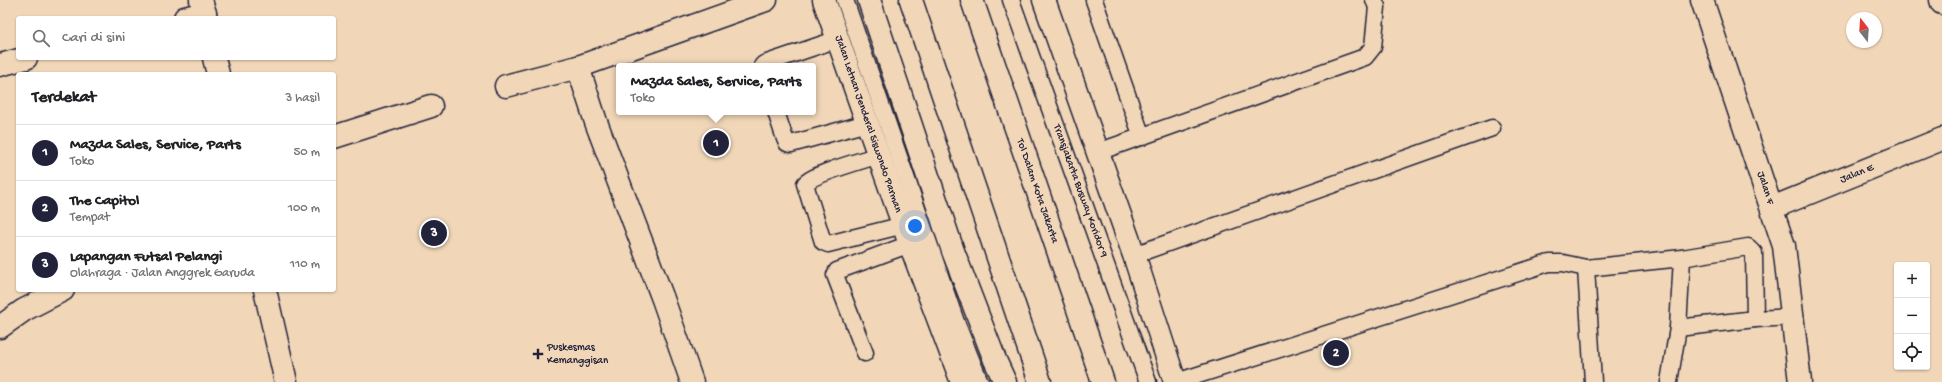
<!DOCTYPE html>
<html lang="id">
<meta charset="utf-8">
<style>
:root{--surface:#fff;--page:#f6f6f6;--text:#202124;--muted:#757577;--line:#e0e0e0;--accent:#22223b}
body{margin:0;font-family:"Gochi Hand",sans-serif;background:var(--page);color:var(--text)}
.controls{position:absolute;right:12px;bottom:12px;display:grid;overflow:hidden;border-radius:4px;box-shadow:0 1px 3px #0004}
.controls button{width:36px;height:36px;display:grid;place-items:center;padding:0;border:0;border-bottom:1px solid var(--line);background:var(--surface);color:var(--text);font:20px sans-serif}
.compass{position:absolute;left:1846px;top:12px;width:36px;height:36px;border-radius:50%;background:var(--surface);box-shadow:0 1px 3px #0004;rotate:343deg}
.you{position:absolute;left:915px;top:226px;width:14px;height:14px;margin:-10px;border:3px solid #fff;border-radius:50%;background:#1a73e8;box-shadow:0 0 0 6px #1a73e833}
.badge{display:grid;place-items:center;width:26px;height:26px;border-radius:50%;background:var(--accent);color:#fff;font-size:13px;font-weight:700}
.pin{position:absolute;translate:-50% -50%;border:2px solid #fff;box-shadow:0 1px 4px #0006}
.popup{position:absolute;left:616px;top:63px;width:200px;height:52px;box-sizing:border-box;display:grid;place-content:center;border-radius:4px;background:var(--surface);filter:drop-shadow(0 1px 3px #0005);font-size:13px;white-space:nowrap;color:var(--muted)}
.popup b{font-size:15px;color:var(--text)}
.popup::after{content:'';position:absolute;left:50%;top:100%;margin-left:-8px;border:8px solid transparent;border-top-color:var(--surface)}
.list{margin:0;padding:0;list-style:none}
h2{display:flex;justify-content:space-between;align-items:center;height:52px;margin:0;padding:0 16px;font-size:17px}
h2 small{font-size:13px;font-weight:400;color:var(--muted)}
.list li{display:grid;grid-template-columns:26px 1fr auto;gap:12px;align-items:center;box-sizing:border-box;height:56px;padding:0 16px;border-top:1px solid var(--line)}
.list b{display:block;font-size:15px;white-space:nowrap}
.list p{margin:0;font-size:13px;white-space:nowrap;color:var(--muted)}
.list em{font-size:13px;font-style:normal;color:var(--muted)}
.icon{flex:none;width:22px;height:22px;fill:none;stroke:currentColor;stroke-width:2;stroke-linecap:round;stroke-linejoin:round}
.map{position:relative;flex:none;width:1942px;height:382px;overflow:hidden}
.search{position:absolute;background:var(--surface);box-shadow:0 1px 3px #0004;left:16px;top:16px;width:320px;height:44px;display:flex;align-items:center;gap:10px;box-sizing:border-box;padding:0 14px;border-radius:4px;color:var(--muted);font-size:15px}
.panel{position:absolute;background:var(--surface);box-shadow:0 1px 3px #0004;left:16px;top:72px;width:320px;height:220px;border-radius:4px}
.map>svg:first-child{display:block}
</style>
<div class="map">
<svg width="1942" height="382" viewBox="0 0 1942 382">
<rect width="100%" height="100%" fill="#f1d7b8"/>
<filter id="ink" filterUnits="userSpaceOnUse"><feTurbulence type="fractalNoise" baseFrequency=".025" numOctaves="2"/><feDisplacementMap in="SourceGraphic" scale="8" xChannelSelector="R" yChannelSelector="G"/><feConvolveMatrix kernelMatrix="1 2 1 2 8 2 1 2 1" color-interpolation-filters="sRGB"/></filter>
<g filter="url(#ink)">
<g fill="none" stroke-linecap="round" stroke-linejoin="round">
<g stroke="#22223b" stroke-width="19">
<g id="service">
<polyline points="845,0 956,322 980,382"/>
<polyline points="1011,0 1148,382"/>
<polyline points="1094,0 1142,137"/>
<polyline points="762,66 764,64 838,39"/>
<polyline points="776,112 785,139 787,143 791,144 867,123"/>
<polyline points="1098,152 1365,57 1373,47 1377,7 1374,0"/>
<path d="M 879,155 C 864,160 812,174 805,184 L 823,242 L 828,244 L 904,225"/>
<polyline points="1134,255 1492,128"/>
<polyline points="1586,268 1593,382"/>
<polyline points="1678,328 1755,319 1793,317"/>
<polyline points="865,353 835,275 837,271 910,244"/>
<polyline points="1176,382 1549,263 1563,263 1586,268 1682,258 1748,247 1754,253 1755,319"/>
<polyline points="1669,382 1678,328 1682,258"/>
</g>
</g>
<g stroke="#22223b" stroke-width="25">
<g id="minor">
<polyline points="1702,0 1784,246 1800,382"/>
<polyline points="1941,0 1942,3"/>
<polyline points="185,18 205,13"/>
<polyline points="0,65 26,58"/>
<polyline points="578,67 596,122 663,299 692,382"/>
<polyline points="506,86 578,67 766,0"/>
<polyline points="334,137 431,106"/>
<polyline points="1772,208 1942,139"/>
<polyline points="0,327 24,310 63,290"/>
</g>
</g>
<g stroke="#22223b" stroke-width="25">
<g id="tertiary">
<polyline points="201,0 206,18"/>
<polyline points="214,58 218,74"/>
<polyline points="265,290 286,382"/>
</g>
</g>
<g stroke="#22223b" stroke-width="25">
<g id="trunk">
<polyline points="824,0 910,244 962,382"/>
<polyline points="1044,0 1134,255 1175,382"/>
</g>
</g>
<g stroke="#22223b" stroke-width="25">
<g id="motorway">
<polyline points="869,0 953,251 995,360 1005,382"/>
<polyline points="911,0 1040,382"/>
<polyline points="972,0 1103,382"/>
</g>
</g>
<use href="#service" stroke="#f1d7b8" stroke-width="16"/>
<use href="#minor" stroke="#f1d7b8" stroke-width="22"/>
<use href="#tertiary" stroke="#f1d7b8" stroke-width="22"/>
<use href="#trunk" stroke="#f1d7b8" stroke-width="22"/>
<use href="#motorway" stroke="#f1d7b8" stroke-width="22"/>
</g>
</g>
<path fill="#22223b" stroke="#f1d7b8" stroke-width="1.5" d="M536 348h4v4h4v4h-4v4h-4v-4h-4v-4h4z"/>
<g text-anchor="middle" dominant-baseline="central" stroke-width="4" stroke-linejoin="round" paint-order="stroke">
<g font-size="11" fill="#22223b" stroke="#f1d7b8">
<text transform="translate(868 124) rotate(71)">Jalan Letnan Jenderal Siswondo Parman</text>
<text transform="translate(1857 174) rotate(-22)">Jalan E</text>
<text transform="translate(1765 188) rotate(72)">Jalan F</text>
<text transform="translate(1037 191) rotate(71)">Tol Dalam Kota Jakarta</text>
<text transform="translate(1080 191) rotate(70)">Transjakarta Busway Koridor 9</text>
</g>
<g font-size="11" fill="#22223b" stroke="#f1d7b8" text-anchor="start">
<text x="547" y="348">Puskesmas<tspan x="547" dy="13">Kemanggisan</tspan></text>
</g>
</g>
</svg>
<div class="controls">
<button>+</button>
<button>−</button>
<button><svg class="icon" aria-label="locate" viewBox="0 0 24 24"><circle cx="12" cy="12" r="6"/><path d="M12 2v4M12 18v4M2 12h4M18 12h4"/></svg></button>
</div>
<svg class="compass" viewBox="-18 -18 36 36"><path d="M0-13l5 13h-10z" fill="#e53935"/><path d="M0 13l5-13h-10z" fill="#757577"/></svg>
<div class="you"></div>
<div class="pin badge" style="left:716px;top:143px">1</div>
<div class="popup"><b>Mazda Sales, Service, Parts</b>Toko</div>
<div class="pin badge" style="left:1336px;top:353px">2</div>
<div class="pin badge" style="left:434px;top:233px">3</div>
<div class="search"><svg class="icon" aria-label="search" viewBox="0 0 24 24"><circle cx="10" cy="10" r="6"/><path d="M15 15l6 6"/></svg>Cari di sini</div>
<section class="panel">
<h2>Terdekat<small>3 hasil</small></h2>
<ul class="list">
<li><span class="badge">1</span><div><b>Mazda Sales, Service, Parts</b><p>Toko</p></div><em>50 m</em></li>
<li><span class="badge">2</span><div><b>The Capitol</b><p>Tempat</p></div><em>100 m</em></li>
<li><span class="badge">3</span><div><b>Lapangan Futsal Pelangi</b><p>Olahraga · Jalan Anggrek Garuda</p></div><em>110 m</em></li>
</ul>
</section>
</div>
